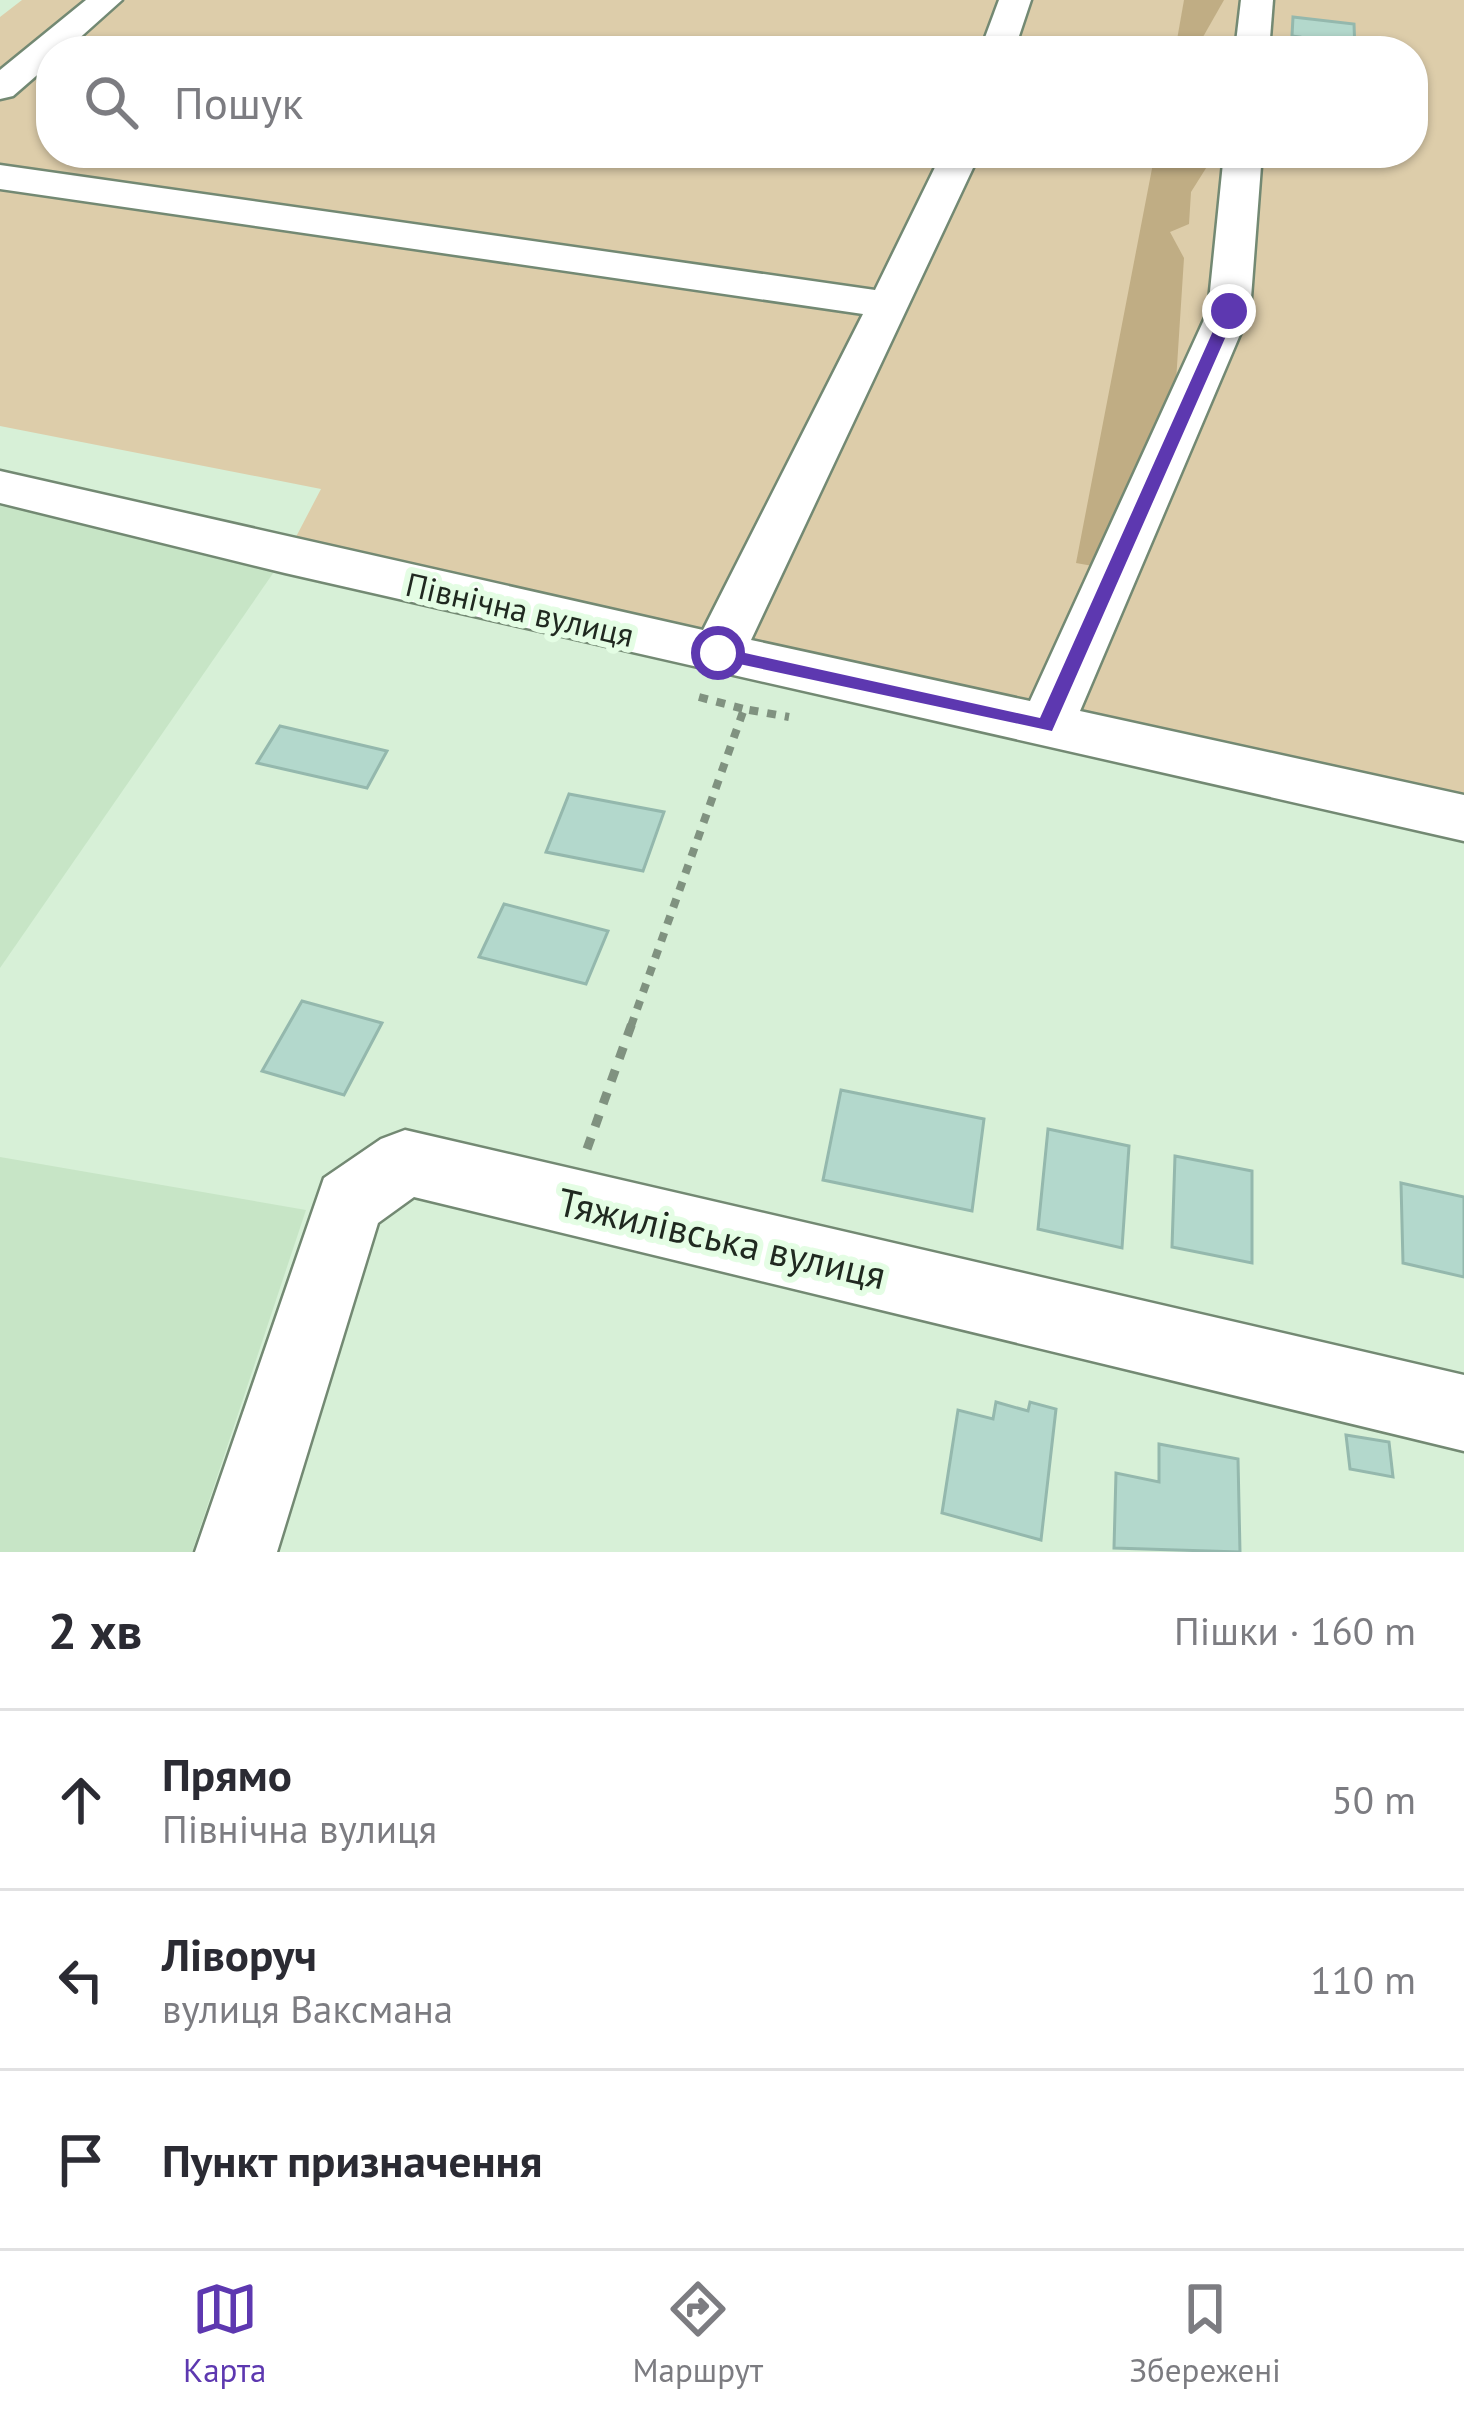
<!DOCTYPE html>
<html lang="uk">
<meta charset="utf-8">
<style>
:root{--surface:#fff;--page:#f2f2f3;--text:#2b2b33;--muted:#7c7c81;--line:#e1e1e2;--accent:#5d38b0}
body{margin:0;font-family:"PT Sans",sans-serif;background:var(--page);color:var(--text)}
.stop{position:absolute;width:36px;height:36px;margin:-27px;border:9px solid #5d38b0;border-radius:50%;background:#fff}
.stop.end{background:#5d38b0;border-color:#fff;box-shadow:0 3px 12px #0008}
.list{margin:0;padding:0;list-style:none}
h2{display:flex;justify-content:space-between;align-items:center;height:156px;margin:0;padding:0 48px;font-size:51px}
h2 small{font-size:39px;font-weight:400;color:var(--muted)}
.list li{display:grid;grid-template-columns:78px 1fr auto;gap:36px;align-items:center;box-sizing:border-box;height:180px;padding:0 48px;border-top:3px solid var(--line)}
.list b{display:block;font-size:45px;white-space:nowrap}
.list p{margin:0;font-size:39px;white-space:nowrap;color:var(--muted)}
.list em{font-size:39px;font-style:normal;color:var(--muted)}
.icon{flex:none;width:66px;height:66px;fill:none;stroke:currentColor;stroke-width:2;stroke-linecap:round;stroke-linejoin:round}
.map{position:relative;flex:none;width:1464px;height:1552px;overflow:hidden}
.search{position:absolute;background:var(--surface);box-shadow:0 3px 9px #0004;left:36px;right:36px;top:36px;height:132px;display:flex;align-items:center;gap:30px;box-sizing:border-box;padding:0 42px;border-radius:48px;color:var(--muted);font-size:45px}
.sheet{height:696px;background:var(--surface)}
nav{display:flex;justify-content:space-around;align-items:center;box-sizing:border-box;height:168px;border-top:3px solid var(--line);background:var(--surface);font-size:33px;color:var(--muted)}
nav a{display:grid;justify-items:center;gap:6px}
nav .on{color:var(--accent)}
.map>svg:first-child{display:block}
</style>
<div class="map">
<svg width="1464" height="1552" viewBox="0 0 1464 1552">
<rect width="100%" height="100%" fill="#d7f0d7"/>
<g fill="#c7e5c6">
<polygon points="0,487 285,556 0,968"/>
<polygon points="0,1157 306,1210 192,1552 0,1552"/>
</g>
<path fill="#ddcdaa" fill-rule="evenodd" d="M 22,0 L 1464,0 L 1464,818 L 286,556 L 321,489 L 0,426 L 0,17 ZM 51,51 L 1413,51 L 1413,153 L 51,153 Z"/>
<g fill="#c0ad84">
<polygon points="1184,0 1224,0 1195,51 1175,51"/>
<polygon points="1155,153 1194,153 1208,165 1191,192 1189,224 1170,232 1184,258 1175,397 1104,568 1076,563"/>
</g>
<g fill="#b3d8cc" stroke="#94b8ad" stroke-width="3">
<polygon points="1293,17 1354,24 1355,51 1300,49 1300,37 1292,36"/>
<polygon points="280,726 387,751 367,788 257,763"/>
<polygon points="569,794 664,812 643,871 546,852"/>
<polygon points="504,904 608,931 586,984 479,957"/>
<polygon points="302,1001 382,1023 344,1095 262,1071"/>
<polygon points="841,1090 984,1119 972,1211 823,1180"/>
<polygon points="1048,1129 1129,1146 1122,1248 1038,1229"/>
<polygon points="1175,1156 1252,1171 1252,1263 1172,1247"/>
<polygon points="1401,1183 1464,1197 1464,1277 1403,1263"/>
<polygon points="996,1402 1028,1411 1030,1402 1056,1409 1041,1540 942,1513 958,1410 993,1419"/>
<polygon points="1346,1435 1389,1442 1393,1477 1350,1469"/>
<polygon points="1159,1444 1238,1459 1240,1552 1114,1548 1116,1473 1159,1482"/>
</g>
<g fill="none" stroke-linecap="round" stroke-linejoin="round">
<g stroke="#738973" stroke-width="5">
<g id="minor">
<polygon points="86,0 122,0 65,51 51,51 51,63 13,96 0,99 0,70"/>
<polygon points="999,0 1031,0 1014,51 980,51"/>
<polygon points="1241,0 1273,0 1269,51 1235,51"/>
<polygon points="942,153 980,153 751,640 1030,701 1208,311 1224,153 1262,153 1250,311 1080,711 1464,795 1464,841 285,573 0,503 0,471 703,630 863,314 0,189 0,165 875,290"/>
<polygon points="405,1130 1464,1375 1464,1451 414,1197 378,1223 277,1552 195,1552 324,1178 381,1139"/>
</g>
</g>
<g stroke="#809280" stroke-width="8" stroke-dasharray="9 9" stroke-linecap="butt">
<polyline points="699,697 744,709"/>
<polyline points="631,1026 744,709 789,717"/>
</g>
<polyline stroke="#809280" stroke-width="9" stroke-dasharray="12 12" stroke-linecap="butt" points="587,1149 632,1023"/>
<use href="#minor" fill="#fff" fill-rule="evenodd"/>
</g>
<polygon fill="#5d38b0" points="1229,307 1237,311 1052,731 711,658 709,653 718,647 1040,718 1222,311"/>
<g text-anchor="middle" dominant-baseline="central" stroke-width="12" stroke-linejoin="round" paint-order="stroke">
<g font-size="33" fill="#202920" stroke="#e4fde4">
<text transform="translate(520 609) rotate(13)">Північна вулиця</text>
</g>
<g font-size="39" fill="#202920" stroke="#e4fde4">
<text transform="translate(722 1238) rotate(13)">Тяжилівська вулиця</text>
</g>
</g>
</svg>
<div class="stop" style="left:718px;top:653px"></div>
<div class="stop end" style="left:1229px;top:311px"></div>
<div class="search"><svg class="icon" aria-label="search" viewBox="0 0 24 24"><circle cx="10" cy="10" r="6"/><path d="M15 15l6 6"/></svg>Пошук</div>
</div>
<section class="sheet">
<h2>2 хв<small>Пішки · 160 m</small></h2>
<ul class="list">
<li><svg class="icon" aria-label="ahead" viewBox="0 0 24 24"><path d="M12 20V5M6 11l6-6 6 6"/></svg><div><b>Прямо</b><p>Північна вулиця</p></div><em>50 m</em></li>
<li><svg class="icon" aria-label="left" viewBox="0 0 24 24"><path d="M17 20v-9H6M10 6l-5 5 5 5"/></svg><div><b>Ліворуч</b><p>вулиця Ваксмана</p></div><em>110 m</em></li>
<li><svg class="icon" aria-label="arrive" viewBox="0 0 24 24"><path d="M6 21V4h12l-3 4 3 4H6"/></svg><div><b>Пункт призначення</b></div></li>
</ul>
</section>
<nav>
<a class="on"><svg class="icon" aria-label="map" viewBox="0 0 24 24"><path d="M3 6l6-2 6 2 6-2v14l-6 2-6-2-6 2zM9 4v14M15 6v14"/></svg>Карта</a>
<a><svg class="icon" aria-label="directions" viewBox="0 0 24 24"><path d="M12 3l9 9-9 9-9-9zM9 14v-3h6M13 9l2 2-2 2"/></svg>Маршрут</a>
<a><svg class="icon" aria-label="saved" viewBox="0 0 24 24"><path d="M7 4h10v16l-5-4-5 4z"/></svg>Збережені</a>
</nav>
